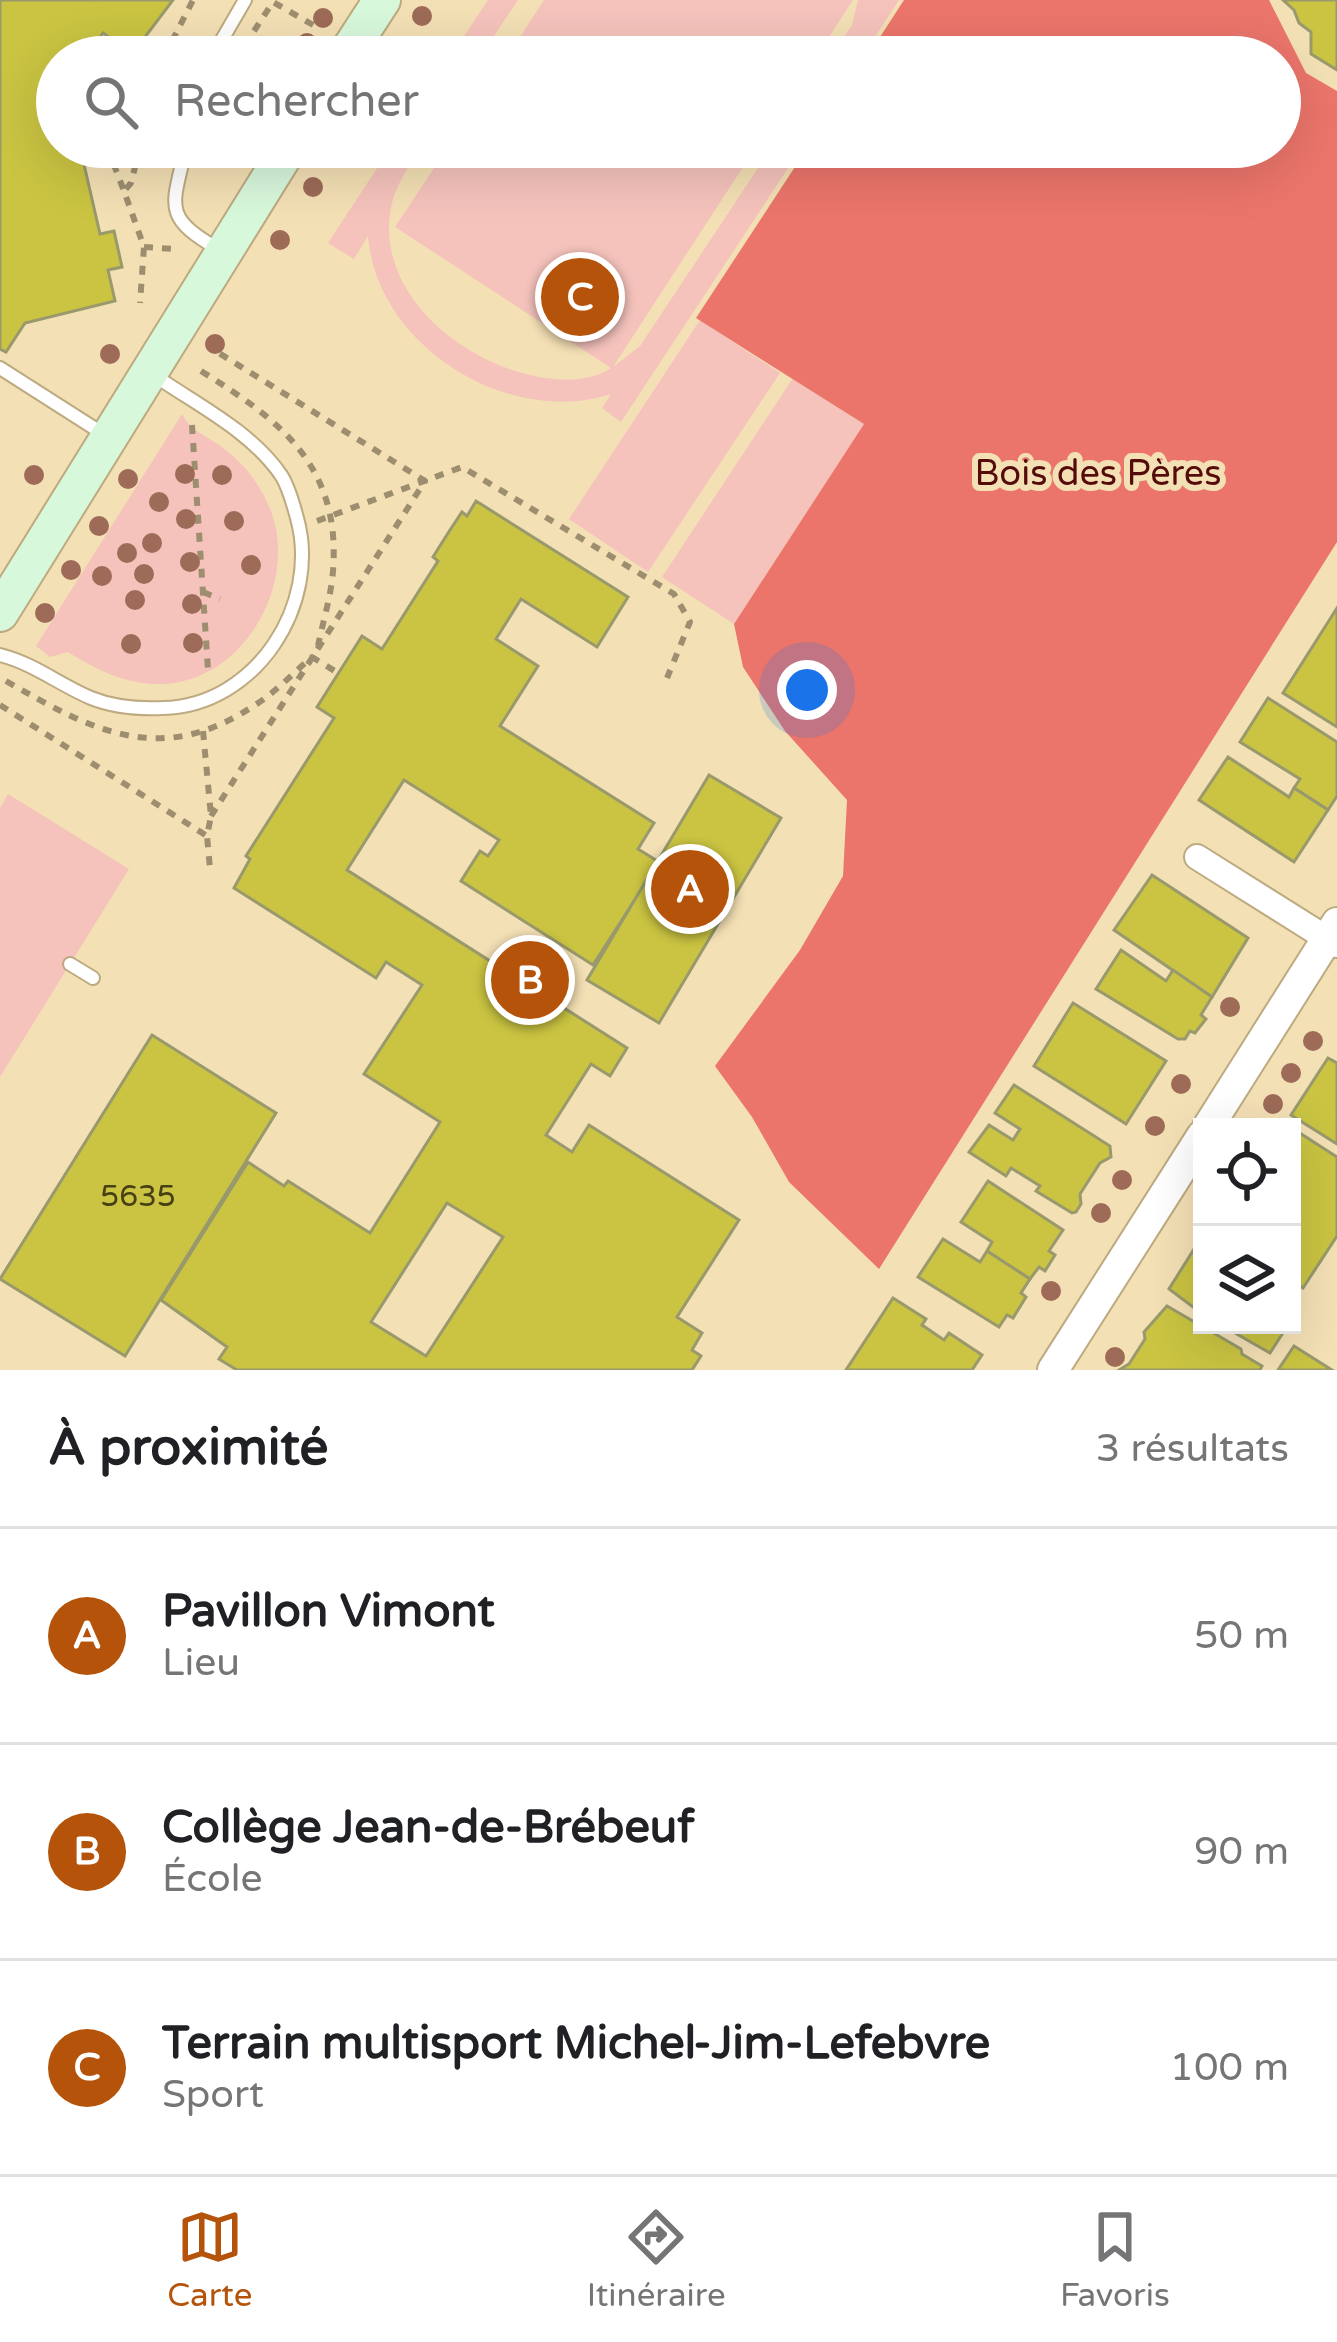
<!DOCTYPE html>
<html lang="fr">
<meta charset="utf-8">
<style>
:root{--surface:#fff;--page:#f6f6f6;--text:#202124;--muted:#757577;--line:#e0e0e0;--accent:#b45309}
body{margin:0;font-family:"Varela Round",sans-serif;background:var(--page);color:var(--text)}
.controls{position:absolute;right:36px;bottom:36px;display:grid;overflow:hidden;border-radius:0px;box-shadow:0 12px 48px #0002}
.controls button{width:108px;height:108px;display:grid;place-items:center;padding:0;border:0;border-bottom:3px solid var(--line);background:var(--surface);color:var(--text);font:60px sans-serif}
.you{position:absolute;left:807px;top:690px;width:42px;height:42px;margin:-30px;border:9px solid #fff;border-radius:50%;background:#1a73e8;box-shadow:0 0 0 18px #1a73e833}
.badge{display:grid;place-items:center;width:78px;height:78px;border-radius:50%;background:var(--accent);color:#fff;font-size:39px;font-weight:700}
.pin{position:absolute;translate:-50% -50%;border:6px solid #fff;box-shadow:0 3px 12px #0006}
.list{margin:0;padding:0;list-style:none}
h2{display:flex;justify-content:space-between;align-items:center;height:156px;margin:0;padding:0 48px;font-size:51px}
h2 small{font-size:39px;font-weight:400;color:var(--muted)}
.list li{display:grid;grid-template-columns:78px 1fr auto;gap:36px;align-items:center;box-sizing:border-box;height:216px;padding:0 48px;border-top:3px solid var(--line)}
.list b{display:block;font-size:45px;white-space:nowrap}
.list p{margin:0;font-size:39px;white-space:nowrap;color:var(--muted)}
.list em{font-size:39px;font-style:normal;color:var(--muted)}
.icon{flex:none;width:66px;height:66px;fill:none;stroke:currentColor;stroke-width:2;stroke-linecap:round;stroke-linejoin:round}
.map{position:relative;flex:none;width:1337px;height:1370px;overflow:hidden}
.search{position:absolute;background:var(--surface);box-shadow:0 12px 48px #0002;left:36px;right:36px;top:36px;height:132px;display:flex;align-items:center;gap:30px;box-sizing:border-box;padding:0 42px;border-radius:66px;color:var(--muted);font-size:45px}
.sheet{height:804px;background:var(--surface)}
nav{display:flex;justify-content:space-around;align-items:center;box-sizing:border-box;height:168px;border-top:3px solid var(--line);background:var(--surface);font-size:33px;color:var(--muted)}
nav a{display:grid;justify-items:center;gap:6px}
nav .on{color:var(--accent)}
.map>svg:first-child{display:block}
</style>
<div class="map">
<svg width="1337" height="1370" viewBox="0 0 1337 1370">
<rect width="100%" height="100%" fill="#f4e0b5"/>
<g fill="#f5c3bc">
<polygon points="488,0 518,0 480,57 450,57"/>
<polygon points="544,0 853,0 816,57 507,57"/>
<polygon points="858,0 899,0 862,57 831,57 852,25"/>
<path d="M 391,147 L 421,147 C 408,167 393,189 390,214 C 379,298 466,364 539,377 C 563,381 590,382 611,368 L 395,227 L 448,147 L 756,147 L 613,367 L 640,346 L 772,147 L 802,147 L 621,422 L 602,408 L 611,394 C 508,428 376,345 368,236 L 354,259 L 328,243 Z"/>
<polygon points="700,320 780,373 648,572 569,519"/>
<polygon points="793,378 864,424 734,624 662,577"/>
<path d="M 182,414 C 191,430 201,433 216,443 C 242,460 261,484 272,514 C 297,586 243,681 163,684 C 127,685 98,671 68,652 L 50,657 L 36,646 Z"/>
<polygon points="8,794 129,869 0,1077 0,808"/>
</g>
<polygon fill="#eb756b" points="904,0 1269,0 1306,73 1337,91 1337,542 879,1269 789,1182 752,1117 715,1066 800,950 843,876 847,800 785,731 743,667 734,624 864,424 696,318 808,147 1280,147 1280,57 867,57"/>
<g fill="#cac442" stroke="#99996d" stroke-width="3" fill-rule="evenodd">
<polygon points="0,0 173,0 133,53 103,33 87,57 57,57 57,147 80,147 100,234 114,231 122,267 108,270 115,301 25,323 6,352 0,349"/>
<polygon points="1283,0 1337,0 1337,70 1311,54 1311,32 1299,23 1294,10"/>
<path d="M 476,501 L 628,597 L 597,647 L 521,599 L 496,639 L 538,666 L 500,726 L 654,823 L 638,849 L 659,862 L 593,965 L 461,881 L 480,851 L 488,856 L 499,840 L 404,780 L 347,870 L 627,1048 L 610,1076 L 591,1064 L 546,1135 L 572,1152 L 589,1125 L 739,1220 L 677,1317 L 702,1333 L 692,1350 L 701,1356 L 692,1370 L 237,1370 L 219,1359 L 227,1347 L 161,1300 L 248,1162 L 284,1186 L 288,1181 L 370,1233 L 440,1122 L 364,1074 L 422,985 L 386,962 L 376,978 L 234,888 L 250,859 L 246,856 L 334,718 L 317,707 L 362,636 L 382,649 L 438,561 L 433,557 L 450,530 L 462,512 L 467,516 ZM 447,1203 L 503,1237 L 426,1356 L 371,1322 Z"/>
<polygon points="1337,608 1337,727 1283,693"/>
<polygon points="1268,698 1337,742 1337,796 1328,810 1294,788 1300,779 1240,742"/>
<polygon points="1228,757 1289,797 1294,788 1328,810 1294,862 1199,800"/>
<polygon points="709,775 781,818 659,1023 587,980"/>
<polygon points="1152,875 1248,938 1212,997 1114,930"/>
<polygon points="1121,950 1166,981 1173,970 1212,997 1201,1015 1206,1019 1195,1033 1190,1031 1185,1039 1178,1039 1096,989"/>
<polygon points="1073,1003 1166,1061 1126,1124 1034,1066"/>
<polygon points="152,1035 276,1113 125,1356 0,1279"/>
<polygon points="1328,1058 1337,1063 1337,1144 1291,1115"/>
<polygon points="1014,1085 1110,1146 1111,1157 1100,1163 1080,1194 1081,1204 1076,1212 1072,1213 1036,1191 1040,1186 1011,1168 1006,1176 969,1152 989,1125 1013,1140 1020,1129 995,1113"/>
<polygon points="1292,1128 1337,1157 1337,1236 1303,1288 1292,1281"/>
<polygon points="988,1181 1063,1230 1049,1251 1055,1255 1045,1271 1039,1267 1030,1279 987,1251 992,1242 961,1222"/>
<polygon points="1201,1238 1202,1239 1201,1313 1169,1289"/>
<polygon points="943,1239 980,1262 987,1251 1030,1279 1021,1293 1026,1297 1013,1318 1007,1315 999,1327 918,1277"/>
<polygon points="893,1298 926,1319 922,1325 944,1340 949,1333 982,1355 972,1370 846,1370"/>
<polygon points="1167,1306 1241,1349 1242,1354 1262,1366 1260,1370 1119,1370 1129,1364 1145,1339 1144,1332"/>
<polygon points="1221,1325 1288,1325 1270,1353"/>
<polygon points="1294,1346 1332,1370 1278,1370"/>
</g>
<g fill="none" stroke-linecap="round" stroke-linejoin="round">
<g stroke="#bdaa80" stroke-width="16">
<g id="service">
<polyline points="212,57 245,0"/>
<path d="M 186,147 C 173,206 161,216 218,249"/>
<polyline points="0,368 105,435"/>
<path d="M 0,655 C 33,663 60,685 91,698 C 113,707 139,709 163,708 C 256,706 321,604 297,518 C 293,504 289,487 281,475 C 250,430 195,404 151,373"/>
<polyline points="70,964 93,978"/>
</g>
</g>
<g stroke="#bdaa80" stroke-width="28">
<polyline id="minor" points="1197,857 1337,945"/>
</g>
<g stroke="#bdaa80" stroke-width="34">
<g id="tertiary">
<polyline points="1208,1127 1337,923"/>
<polyline points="1053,1370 1202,1136"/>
</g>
</g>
<g stroke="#bdaa80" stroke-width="40">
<g id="secondary">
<polyline points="345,57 382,0"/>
<polyline points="0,613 289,147"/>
</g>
</g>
<g stroke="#9d8e6f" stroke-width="6" stroke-dasharray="9 9" stroke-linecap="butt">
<polyline points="254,31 273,2 315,26"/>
<polyline points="144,57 166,47"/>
<polyline points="164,57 193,0"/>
<polyline points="107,147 124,191"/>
<polyline points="140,147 131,183 124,191 144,247 140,303"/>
<polyline points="144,247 175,249"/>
<path d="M 201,371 C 281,421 341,466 333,571 C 331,597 323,621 318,646"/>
<polyline points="192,425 208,670"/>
<polyline points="317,521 462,467 674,594 690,622 667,678"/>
<polyline points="203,592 220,599"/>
<path d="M 6,681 C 93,731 161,768 255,705 C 276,692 293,673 312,657 L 338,673"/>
<polyline points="0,705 207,836"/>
<polyline points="203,731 211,816 207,836 210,868"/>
<polyline points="211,816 425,481 214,350"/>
</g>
<use href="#service" stroke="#fff" stroke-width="12"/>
<use href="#minor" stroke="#fff" stroke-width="24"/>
<use href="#tertiary" stroke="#fff" stroke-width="30"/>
<use href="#secondary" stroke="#d8f8dc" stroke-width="36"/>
</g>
<g fill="#9d6b58">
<circle cx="422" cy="16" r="10"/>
<circle cx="323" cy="18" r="10"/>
<circle cx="307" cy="43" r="10"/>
<circle cx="313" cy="187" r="10"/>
<circle cx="280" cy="240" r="10"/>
<circle cx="215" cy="344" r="10"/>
<circle cx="110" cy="354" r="10"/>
<circle cx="185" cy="474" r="10"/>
<circle cx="34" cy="475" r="10"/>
<circle cx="222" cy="475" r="10"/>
<circle cx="128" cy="479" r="10"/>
<circle cx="159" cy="502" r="10"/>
<circle cx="186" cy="519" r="10"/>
<circle cx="234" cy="521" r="10"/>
<circle cx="99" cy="526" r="10"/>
<circle cx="152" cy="543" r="10"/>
<circle cx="127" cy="553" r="10"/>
<circle cx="190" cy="562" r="10"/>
<circle cx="251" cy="565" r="10"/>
<circle cx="71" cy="570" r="10"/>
<circle cx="144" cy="574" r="10"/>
<circle cx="102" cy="576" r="10"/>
<circle cx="135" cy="600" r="10"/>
<circle cx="192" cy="604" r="10"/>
<circle cx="45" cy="613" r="10"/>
<circle cx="193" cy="643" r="10"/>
<circle cx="131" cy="644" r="10"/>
<circle cx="1230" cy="1007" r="10"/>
<circle cx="1313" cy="1041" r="10"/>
<circle cx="1291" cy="1073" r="10"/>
<circle cx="1181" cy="1084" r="10"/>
<circle cx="1273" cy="1104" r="10"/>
<circle cx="1155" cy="1126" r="10"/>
<circle cx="1122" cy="1180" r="10"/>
<circle cx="1101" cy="1213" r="10"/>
<circle cx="1051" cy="1291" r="10"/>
<circle cx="1115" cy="1357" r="10"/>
</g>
<g text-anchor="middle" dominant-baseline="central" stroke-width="12" stroke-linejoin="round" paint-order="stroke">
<g font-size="30" fill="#474014">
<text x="138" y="1196">5635</text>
</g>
<g font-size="36" fill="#560b0b" stroke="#f4e0b5">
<text x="1098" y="473">Bois des Pères</text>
</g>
</g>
</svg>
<div class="controls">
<button><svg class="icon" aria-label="locate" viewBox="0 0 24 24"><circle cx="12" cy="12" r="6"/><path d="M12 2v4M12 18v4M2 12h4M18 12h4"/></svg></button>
<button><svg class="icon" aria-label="layers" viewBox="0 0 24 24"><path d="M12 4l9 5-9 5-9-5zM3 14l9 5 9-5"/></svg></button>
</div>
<div class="you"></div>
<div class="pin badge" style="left:690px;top:889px">A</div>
<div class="pin badge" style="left:530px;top:980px">B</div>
<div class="pin badge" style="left:580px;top:297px">C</div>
<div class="search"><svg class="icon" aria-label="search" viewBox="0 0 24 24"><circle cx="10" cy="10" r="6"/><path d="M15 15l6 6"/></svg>Rechercher</div>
</div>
<section class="sheet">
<h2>À proximité<small>3 résultats</small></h2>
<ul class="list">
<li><span class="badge">A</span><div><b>Pavillon Vimont</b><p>Lieu</p></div><em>50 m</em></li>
<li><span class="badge">B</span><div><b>Collège Jean-de-Brébeuf</b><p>École</p></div><em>90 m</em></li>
<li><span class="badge">C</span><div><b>Terrain multisport Michel-Jim-Lefebvre</b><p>Sport</p></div><em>100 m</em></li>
</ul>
</section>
<nav>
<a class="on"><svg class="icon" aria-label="map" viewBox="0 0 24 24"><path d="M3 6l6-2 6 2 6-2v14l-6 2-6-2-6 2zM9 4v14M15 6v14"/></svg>Carte</a>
<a><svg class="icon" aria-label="directions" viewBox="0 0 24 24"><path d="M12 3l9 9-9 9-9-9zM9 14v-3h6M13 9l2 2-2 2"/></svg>Itinéraire</a>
<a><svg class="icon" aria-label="saved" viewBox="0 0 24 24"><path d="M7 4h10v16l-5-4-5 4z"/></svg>Favoris</a>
</nav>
